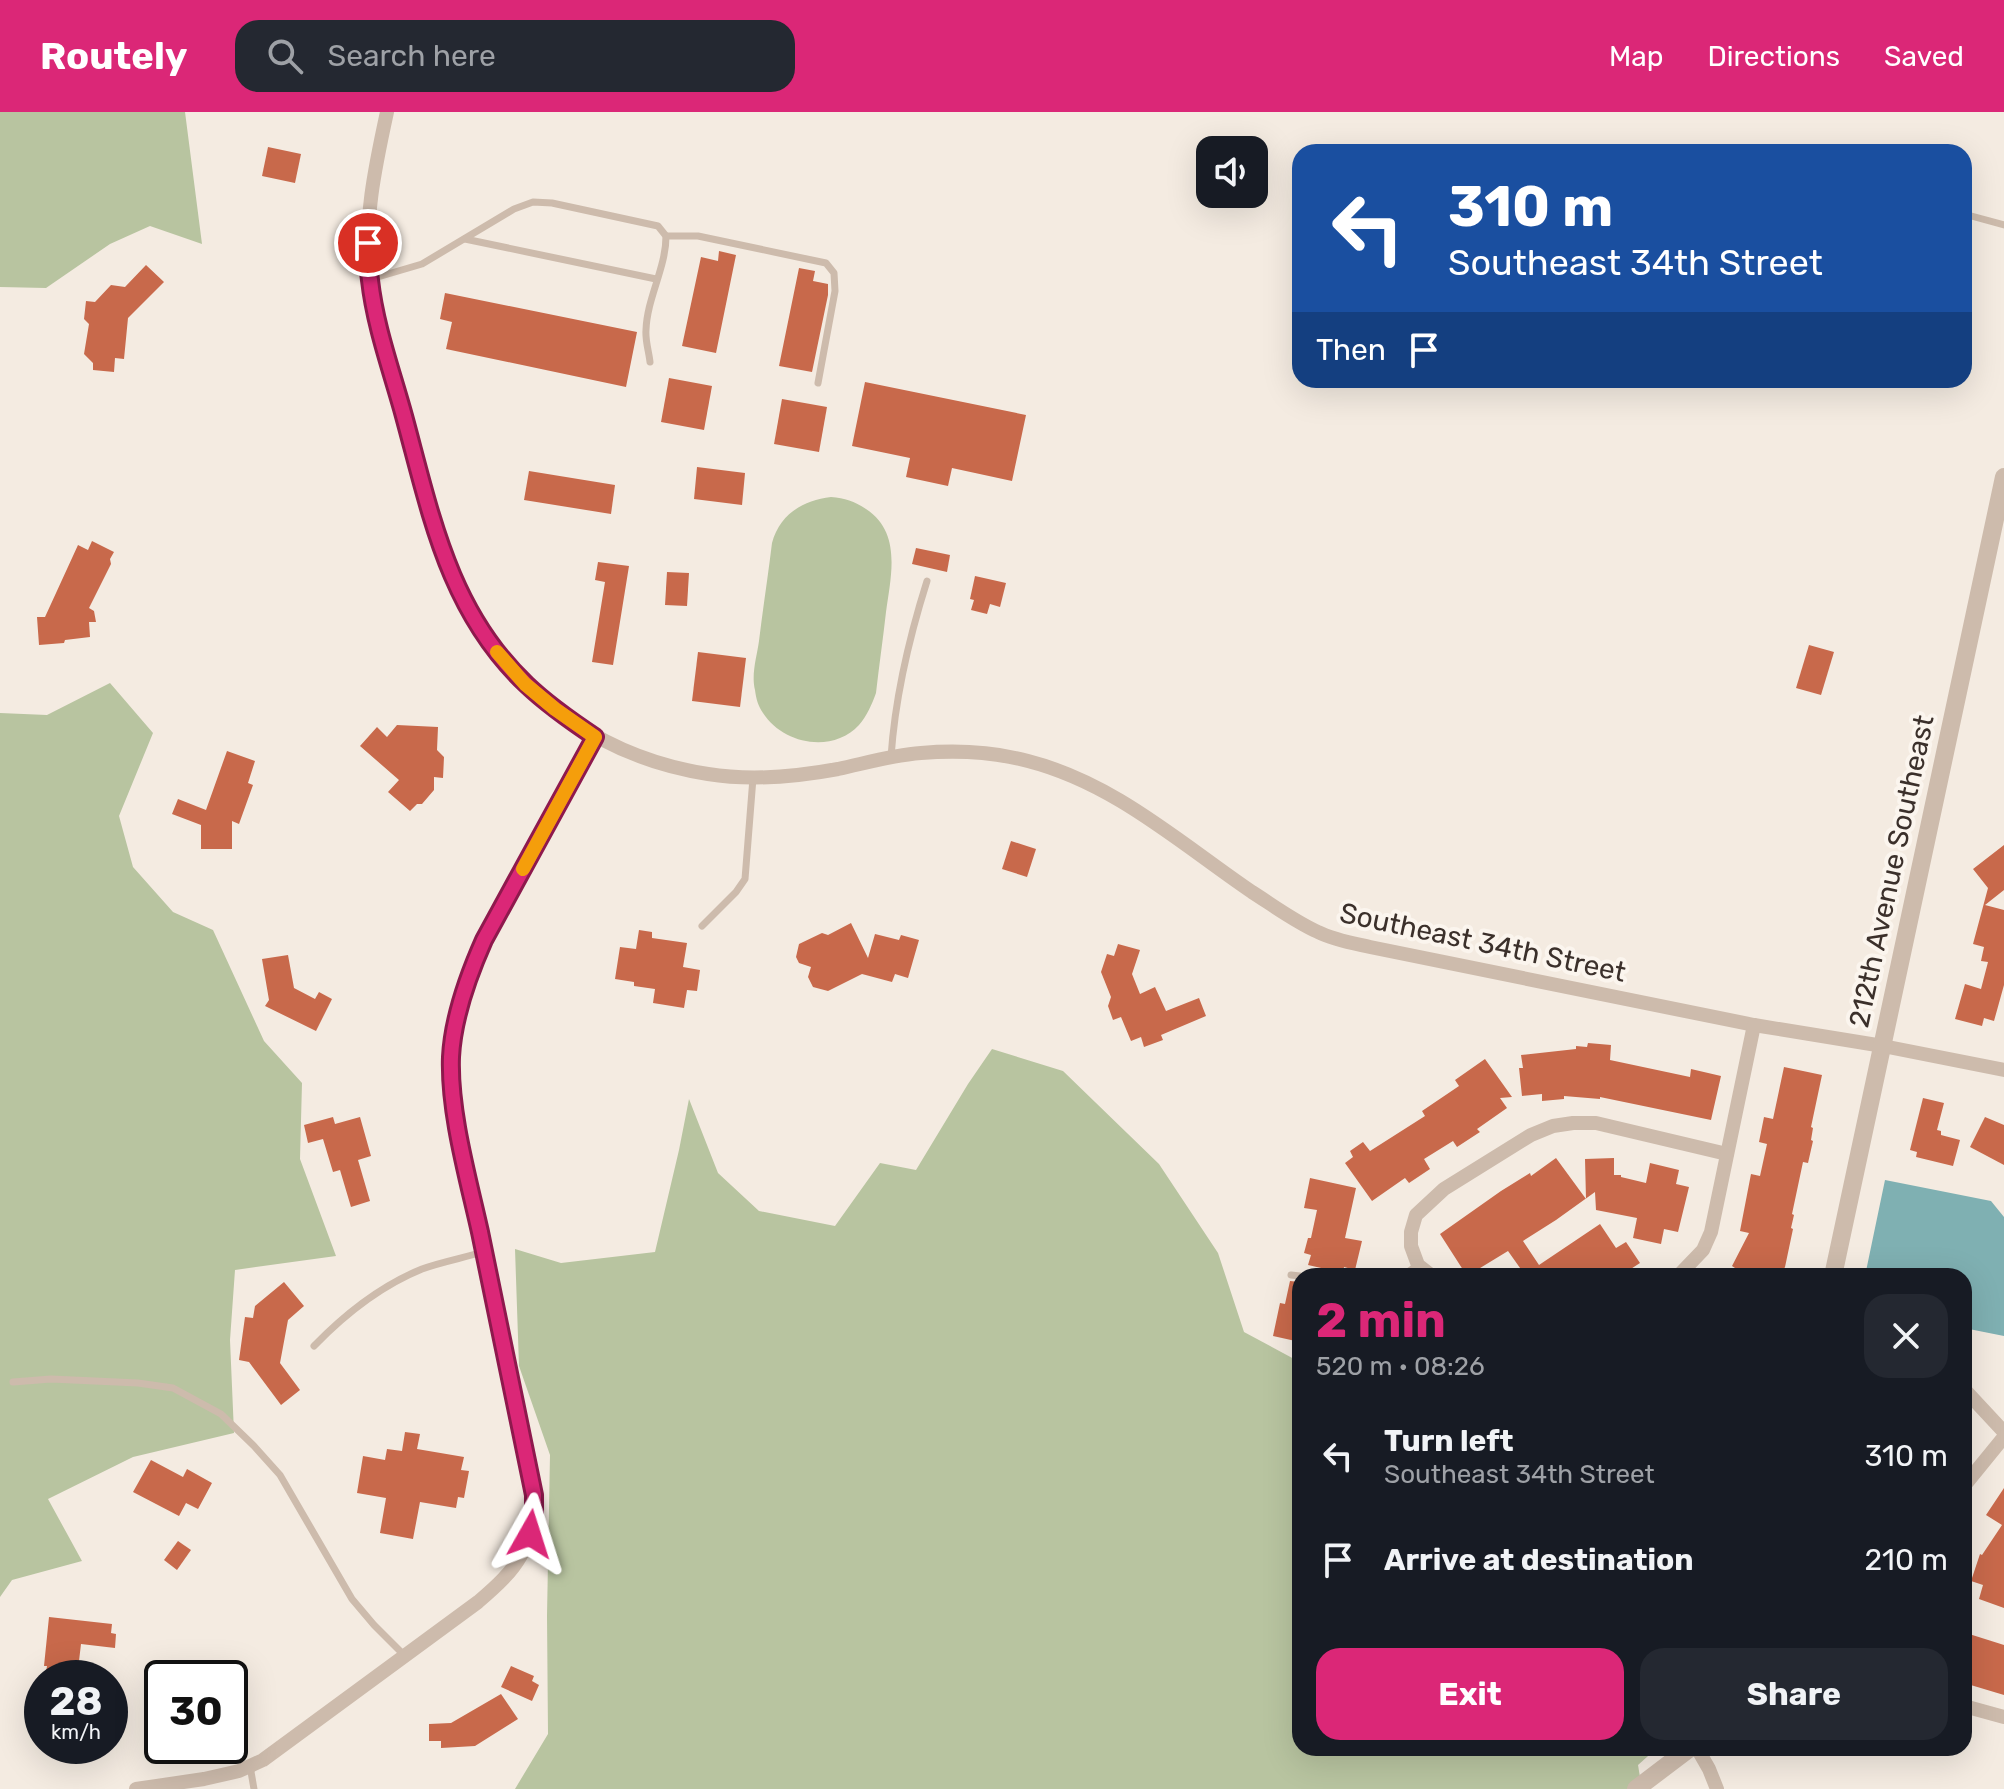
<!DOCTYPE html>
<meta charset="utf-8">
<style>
body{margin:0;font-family:Rubik,sans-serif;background:#242831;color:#f1f3f6;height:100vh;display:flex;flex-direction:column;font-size:30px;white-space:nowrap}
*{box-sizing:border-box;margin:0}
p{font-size:26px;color:#9ea1a6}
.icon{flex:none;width:44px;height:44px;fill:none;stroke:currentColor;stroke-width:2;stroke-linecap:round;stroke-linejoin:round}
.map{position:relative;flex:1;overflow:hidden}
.drawer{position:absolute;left:1292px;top:1156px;width:680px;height:488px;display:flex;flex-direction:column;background:#171b24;border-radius:24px;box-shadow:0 8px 32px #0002}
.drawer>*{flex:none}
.guide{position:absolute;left:1292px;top:32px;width:680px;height:244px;border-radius:24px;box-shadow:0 8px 32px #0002;background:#1a4fa0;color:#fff;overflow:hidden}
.buttons{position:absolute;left:1196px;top:24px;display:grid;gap:16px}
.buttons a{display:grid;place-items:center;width:72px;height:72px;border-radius:16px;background:#171b24;box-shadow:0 8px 32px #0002;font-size:40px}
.speed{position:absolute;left:24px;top:1548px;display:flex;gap:16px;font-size:40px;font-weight:700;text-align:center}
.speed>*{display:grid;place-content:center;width:104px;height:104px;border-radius:50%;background:#171b24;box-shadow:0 8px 32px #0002;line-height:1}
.speed small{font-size:20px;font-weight:400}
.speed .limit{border:4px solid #111;border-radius:12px;background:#fff;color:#111}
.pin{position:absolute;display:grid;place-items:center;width:68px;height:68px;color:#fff;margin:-34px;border:4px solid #fff;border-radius:50%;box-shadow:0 2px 8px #0007}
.me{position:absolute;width:88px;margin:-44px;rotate:6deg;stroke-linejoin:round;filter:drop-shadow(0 0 6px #0008)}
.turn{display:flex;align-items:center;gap:28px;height:168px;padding:0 24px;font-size:36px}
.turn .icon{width:104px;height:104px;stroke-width:2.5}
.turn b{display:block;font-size:56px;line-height:68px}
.then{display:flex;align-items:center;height:76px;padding:0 24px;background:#0003;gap:16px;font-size:30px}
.round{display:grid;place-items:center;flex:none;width:84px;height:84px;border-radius:24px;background:#242831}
.overview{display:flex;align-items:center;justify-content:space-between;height:136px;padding:0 24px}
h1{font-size:48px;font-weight:700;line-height:60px;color:#db2777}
.action{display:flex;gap:16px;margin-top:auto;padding:16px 24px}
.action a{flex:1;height:92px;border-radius:24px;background:#db2777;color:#fff;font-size:32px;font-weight:700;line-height:92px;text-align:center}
.action a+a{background:#242831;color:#f1f3f6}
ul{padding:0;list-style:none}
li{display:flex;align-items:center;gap:24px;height:104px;padding:0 24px}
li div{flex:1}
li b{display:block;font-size:30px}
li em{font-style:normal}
header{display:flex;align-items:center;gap:48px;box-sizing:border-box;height:112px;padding:0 40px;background:#db2777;color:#fff}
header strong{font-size:38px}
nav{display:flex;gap:44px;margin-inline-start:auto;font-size:28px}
.search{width:560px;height:72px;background:#242831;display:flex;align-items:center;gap:20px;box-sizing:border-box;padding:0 28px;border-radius:24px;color:#9ea1a6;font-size:30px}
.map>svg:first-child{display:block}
</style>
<header>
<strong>Routely</strong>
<div class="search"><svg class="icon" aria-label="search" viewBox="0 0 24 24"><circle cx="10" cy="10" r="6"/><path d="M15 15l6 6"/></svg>Search here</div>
<nav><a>Map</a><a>Directions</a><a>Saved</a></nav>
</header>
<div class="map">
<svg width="2004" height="1677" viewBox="0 0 2004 1677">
<rect width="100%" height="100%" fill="#f4ebe1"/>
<g fill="#b8c4a0">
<polygon points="0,0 185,0 202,132 150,114 110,132 46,176 0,175"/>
<path d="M831,385C845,386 854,389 866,397C902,421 891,463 886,500C883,527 879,554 876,581C872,592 867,604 859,613C832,642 783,632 763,601C758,594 756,586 755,578C751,562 757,544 759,529C763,496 768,464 772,431C780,402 802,389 831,385Z"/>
<polygon points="110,571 153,621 119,704 133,755 173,800 213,818 264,929 302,971 300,1047 336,1144 235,1158 230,1228 234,1321 133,1345 48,1387 82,1449 12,1468 0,1485 0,601 47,603"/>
<polygon points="992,937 1063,959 1159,1052 1218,1141 1244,1220 1296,1248 1300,1248 1300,1636 1657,1636 1638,1653 1642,1677 515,1677 548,1622 547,1504 550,1343 519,1254 515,1137 561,1151 655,1140 679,1038 689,987 718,1061 759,1099 835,1114 880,1051 916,1058 968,972"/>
</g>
<polygon fill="#7fb0b2" points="1885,1068 1991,1089 2004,1105 2004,1224 1964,1216 1964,1164 1865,1164"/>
<g fill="#c8694b">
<polygon points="268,35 301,42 295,71 262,64"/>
<polygon points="719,139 736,143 716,241 682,234 701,145 718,149"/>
<polygon points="146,153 164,170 128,206 124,247 115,246 114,260 93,258 93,251 84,242 89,212 84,207 86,189 95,190 111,173 125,175"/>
<polygon points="799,156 815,159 813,169 828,172 828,183 812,260 779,254"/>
<polygon points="445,181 637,220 626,275 446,237 452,210 440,207"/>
<polygon points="669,266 712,274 704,318 661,310"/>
<polygon points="865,270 1026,303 1012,369 952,356 948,374 906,365 910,346 852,334"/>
<polygon points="782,287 827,295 819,340 774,332"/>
<polygon points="697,355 745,361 742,393 694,387"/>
<polygon points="529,359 615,373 611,402 524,388"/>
<polygon points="92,429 114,440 110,447 111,452 89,496 94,499 96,510 89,510 90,525 65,528 64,531 39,533 37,505 45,505 78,433 88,438"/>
<polygon points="916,436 950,443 947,460 912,452"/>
<polygon points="598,450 629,454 613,553 592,550 605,470 595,468"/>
<polygon points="667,460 689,461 687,494 665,493"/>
<polygon points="975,464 1006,471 1000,495 990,492 987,502 971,498 974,488 970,487"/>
<polygon points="1809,533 1834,540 1821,583 1796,576"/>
<polygon points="698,540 746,546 740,595 692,589"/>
<polygon points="397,613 438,615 437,638 444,645 443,666 434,665 434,678 422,692 417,692 410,699 388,680 399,668 360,634 377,615 387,625"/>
<polygon points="227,639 255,649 248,671 253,673 239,712 232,709 232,737 201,737 201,713 172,702 178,687 206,698"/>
<polygon points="1011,729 1036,737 1027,765 1002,757"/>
<polygon points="2004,733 2004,778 1985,793 2004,798 2004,873 1994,909 1984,906 1982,914 1955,907 1965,872 1981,877 1988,850 1981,849 1984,835 1973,832 1988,776 1973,757"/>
<polygon points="851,811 868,846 875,822 899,828 901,823 919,828 908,866 895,862 892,870 862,862 828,879 813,875 808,865 811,855 799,851 796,845 799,832 822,821 828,823"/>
<polygon points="639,818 652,820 652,826 687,831 683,855 700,858 697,879 687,878 684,896 653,891 655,877 634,874 634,870 615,867 620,835 636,837"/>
<polygon points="1118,832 1140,838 1132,862 1140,882 1155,875 1166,899 1199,886 1206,904 1161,923 1163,928 1144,935 1141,925 1131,929 1121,905 1113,908 1108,894 1111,885 1101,860 1107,842 1114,844"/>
<polygon points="288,843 294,876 315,887 319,880 332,887 316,919 265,894 269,888 262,847"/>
<polygon points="1588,931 1611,933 1610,948 1690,965 1691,957 1721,964 1711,1008 1600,985 1600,987 1564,984 1564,987 1542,989 1542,982 1522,984 1519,956 1523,956 1521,943 1576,937 1576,934 1587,935"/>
<polygon points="1485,947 1512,985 1500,986 1507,996 1477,1017 1480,1020 1457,1035 1453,1029 1424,1047 1430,1057 1409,1071 1405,1066 1372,1089 1345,1051 1353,1045 1350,1039 1363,1030 1370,1039 1425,1004 1422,999 1459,974 1455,968"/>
<polygon points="1784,955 1822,963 1811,1015 1813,1016 1811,1028 1813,1029 1808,1051 1803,1050 1792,1102 1794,1103 1791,1116 1793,1117 1785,1155 1780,1164 1734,1164 1738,1158 1732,1154 1749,1121 1740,1119 1751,1062 1760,1064 1767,1032 1759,1030 1764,1005 1773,1007"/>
<polygon points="1923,986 1944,991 1937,1018 1941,1019 1941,1023 1960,1028 1953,1054 1916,1045 1917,1040 1910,1038"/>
<polygon points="333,1005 335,1012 360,1005 371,1044 358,1048 370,1089 351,1095 340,1058 333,1060 323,1027 308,1031 304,1013"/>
<polygon points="1985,1005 2004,1013 2004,1053 1970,1035"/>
<polygon points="1556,1046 1586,1087 1585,1047 1614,1046 1614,1063 1621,1063 1621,1065 1646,1071 1650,1051 1679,1058 1676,1072 1689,1075 1678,1120 1664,1117 1661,1132 1633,1126 1637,1106 1596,1098 1595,1080 1556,1108 1523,1129 1539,1153 1600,1112 1616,1136 1626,1130 1640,1151 1620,1164 1602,1164 1598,1157 1587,1164 1523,1164 1525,1163 1508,1139 1467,1164 1440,1122 1501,1079 1530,1061 1531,1064"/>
<polygon points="1310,1066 1356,1076 1345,1126 1362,1129 1355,1158 1344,1155 1343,1161 1308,1153 1311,1143 1304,1141 1308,1126 1311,1126 1317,1098 1304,1096"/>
<polygon points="1290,1169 1300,1170 1300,1230 1273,1224 1280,1191 1285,1192"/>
<polygon points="284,1170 304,1194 288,1208 280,1251 300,1278 281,1293 249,1250 239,1248 245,1205 253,1206 255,1194"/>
<polygon points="405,1320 420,1322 417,1337 464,1345 461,1358 469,1359 464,1386 458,1385 456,1396 420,1390 413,1427 380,1421 386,1386 357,1381 363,1344 385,1348 387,1337 402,1339"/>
<polygon points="151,1348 183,1365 187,1357 212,1371 198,1397 186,1391 179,1404 133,1380"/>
<polygon points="2004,1376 2004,1496 1979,1487 1983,1473 1971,1469 1980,1442 1982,1443 2002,1413 1986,1403"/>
<polygon points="178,1429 191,1438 177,1458 164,1448"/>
<polygon points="49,1505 112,1512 111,1521 116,1522 115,1536 81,1532 77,1566 45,1566 47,1554 44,1554"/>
<polygon points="1966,1521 2004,1533 2004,1583 1964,1571 1964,1530"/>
<polygon points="511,1554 534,1564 532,1569 539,1573 532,1589 501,1575"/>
<polygon points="501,1582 518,1607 475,1634 441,1636 441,1629 429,1629 429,1612 451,1611"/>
</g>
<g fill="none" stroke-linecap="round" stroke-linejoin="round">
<g stroke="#cdbbac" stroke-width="7">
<polyline points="1964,102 2004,113"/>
<polyline points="666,124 698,124 826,151 834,161 835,179 818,271"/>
<polyline points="465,127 656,167"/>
<path d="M371,167L422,152L514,97L533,90L552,91L658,114L666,124C666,156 647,186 646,218C645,228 649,240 650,250"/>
<path d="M891,645C895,586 909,526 927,469"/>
<polyline points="702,814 736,780 745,767 753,666"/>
<polyline points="1291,1163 1300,1164"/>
<polyline points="1402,1164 1418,1153"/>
<path d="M314,1234C345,1202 380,1174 422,1157C441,1150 463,1146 483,1140"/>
<polyline points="13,1270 51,1267 138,1271 173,1276 221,1302 254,1334 280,1363 352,1487 374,1513 405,1544"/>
<polyline points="250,1654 254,1677"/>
</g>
<g stroke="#cdbbac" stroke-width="14">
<path d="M387,0C375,55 363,111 370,168C376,221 397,279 412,332C425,380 435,433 458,478C509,578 597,645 708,662C751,669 795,665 838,657C866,651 893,643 921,641C956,638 994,640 1028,649C1114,671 1180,731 1252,780C1274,794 1294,809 1318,820C1334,828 1352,831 1370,835L1754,913L1883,934L2004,958"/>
<polyline points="1432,1164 1418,1153 1411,1134 1411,1120 1416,1103 1444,1077 1531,1023 1553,1014 1573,1011 1596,1011 1727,1042"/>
<polyline points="1678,1164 1703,1138 1711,1120 1754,913"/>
<polyline points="1964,1277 2004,1320"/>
<polyline points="1964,1374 2004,1325"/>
<polyline points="1964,1594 2004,1605"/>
<polyline points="1697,1636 1709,1657 1717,1677"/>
<path d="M136,1677L204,1667L239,1659L263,1648L478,1490C518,1456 533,1437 534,1383C517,1297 499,1212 481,1126C469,1070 449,1001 451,945C453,905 468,864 484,828L595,625"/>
</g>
<g stroke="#cdbbac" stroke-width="18">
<polyline points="1833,1164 2004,365"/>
<polyline points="1636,1677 1690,1636"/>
</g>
</g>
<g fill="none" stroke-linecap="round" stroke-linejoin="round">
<g stroke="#8e194d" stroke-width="20">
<path id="route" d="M368,131C369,144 368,156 370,168C375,214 392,260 404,304C431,403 449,500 527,573C548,593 571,609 595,625L484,828C468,864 453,905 451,945C449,1000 468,1066 480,1120C498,1208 516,1296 534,1383V1405L530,1422"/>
</g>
<use href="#route" stroke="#db2777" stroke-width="14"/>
<polyline stroke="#f59e0b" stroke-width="14" points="497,540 525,572 555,597 595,625 523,757"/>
</g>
<g text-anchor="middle" stroke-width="8" stroke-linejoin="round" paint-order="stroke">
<g font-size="28" fill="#3b302b" stroke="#fbf5ee">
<text transform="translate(1891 759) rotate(-78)" y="10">212th Avenue Southeast</text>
<text transform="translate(1483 830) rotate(12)" y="10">Southeast 34th Street</text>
</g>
</g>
</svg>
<div class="buttons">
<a><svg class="icon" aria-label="sound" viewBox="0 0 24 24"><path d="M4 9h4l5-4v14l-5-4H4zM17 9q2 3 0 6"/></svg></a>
</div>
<div class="speed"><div>28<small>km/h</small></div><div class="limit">30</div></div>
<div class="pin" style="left:368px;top:131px;background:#d93025"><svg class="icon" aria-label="arrive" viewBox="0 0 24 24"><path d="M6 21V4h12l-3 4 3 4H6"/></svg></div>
<svg class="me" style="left:530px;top:1422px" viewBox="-20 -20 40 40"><path d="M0-17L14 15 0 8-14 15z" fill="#db2777" stroke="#fff" stroke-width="4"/></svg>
<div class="guide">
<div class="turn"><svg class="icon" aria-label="left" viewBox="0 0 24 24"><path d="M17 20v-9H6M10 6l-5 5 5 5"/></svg><div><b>310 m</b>Southeast 34th Street</div></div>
<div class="then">Then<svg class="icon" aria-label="arrive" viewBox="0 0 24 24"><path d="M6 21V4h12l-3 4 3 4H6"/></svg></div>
</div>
<section class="drawer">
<div class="overview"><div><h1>2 min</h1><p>520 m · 08:26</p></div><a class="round"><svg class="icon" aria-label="close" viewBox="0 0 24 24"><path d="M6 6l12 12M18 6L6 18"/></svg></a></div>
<ul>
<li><svg class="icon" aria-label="left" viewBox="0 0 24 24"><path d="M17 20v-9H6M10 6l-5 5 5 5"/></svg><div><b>Turn left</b><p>Southeast 34th Street</p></div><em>310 m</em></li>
<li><svg class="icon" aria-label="arrive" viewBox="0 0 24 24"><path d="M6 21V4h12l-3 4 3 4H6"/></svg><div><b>Arrive at destination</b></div><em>210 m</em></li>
</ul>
<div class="action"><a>Exit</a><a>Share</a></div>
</section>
</div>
